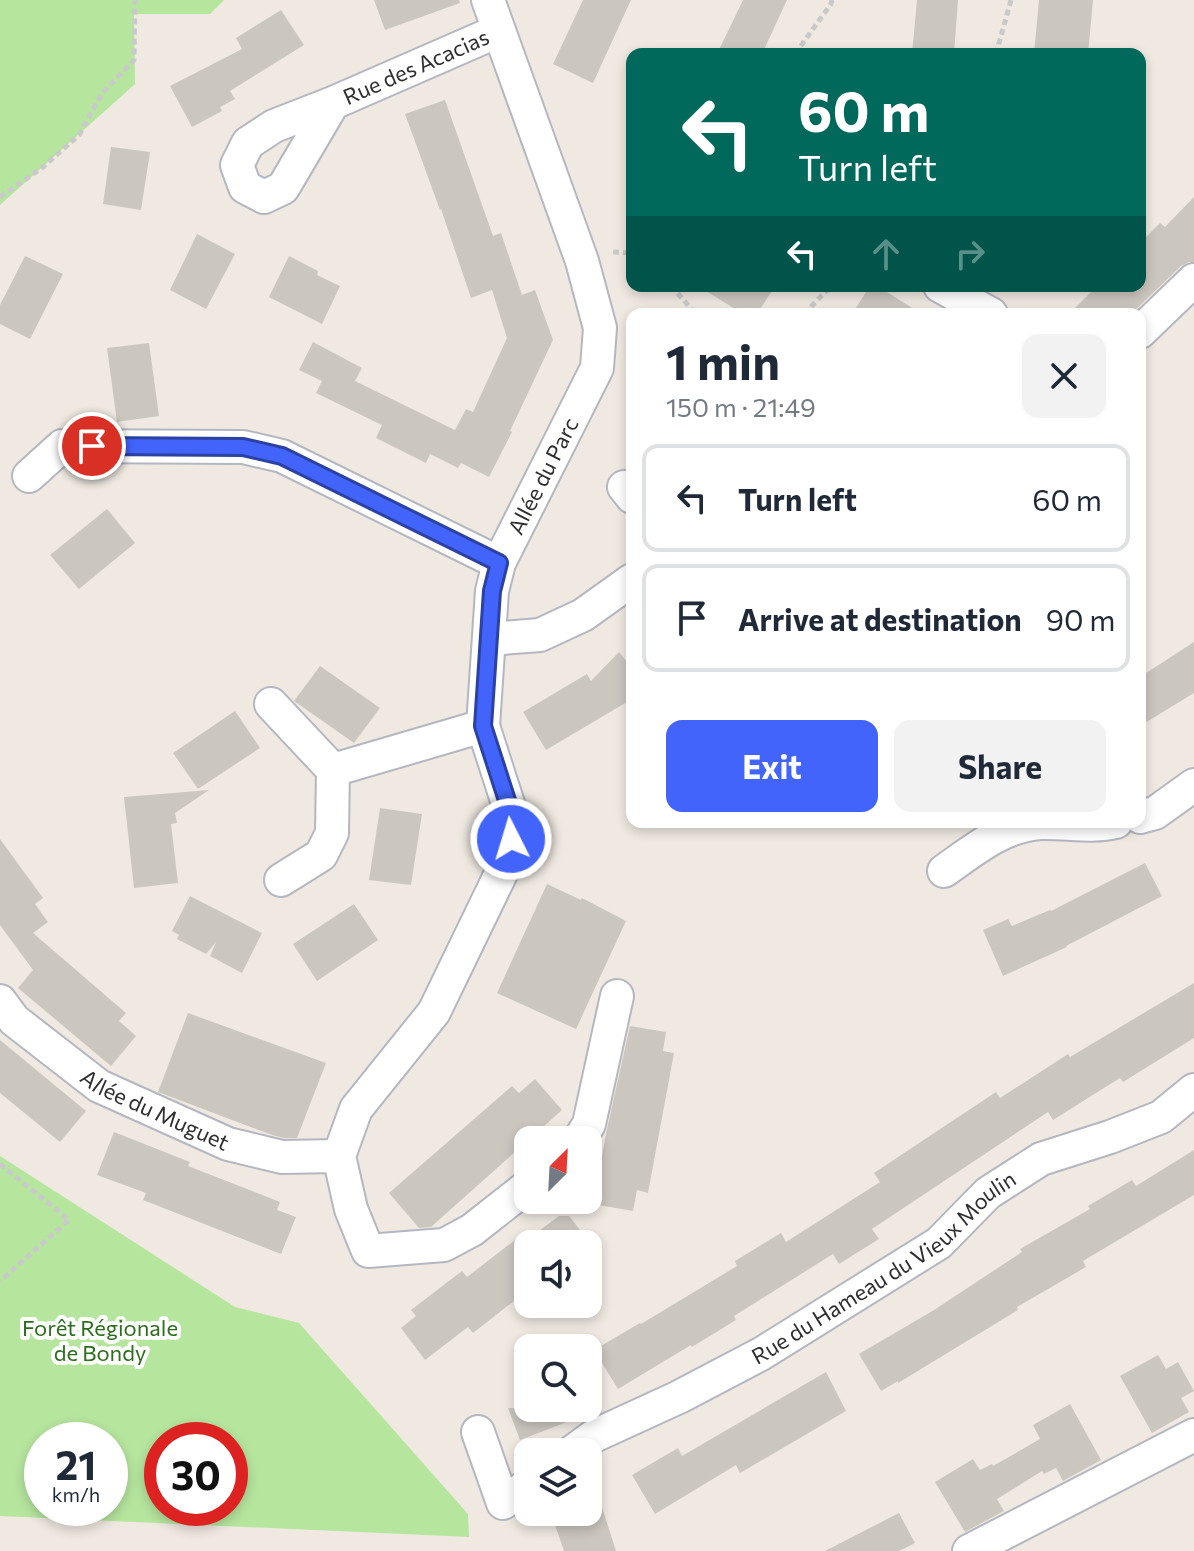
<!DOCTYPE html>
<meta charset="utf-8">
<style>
body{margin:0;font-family:Commissioner,sans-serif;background:#f2f2f3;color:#1f2937;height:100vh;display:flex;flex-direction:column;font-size:30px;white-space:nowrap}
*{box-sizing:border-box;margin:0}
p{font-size:26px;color:#747a83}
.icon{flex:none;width:44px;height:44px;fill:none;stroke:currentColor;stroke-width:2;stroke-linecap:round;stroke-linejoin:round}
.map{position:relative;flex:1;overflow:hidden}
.side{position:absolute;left:626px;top:308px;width:520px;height:520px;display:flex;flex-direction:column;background:#fff;border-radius:16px;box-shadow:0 4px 12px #0003}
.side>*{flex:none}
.top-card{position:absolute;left:626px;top:48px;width:520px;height:244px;border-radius:16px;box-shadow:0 4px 12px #0003;background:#00695c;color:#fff;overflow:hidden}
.needle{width:52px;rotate:24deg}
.tools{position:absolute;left:514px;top:1126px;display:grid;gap:16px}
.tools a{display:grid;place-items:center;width:88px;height:88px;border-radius:16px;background:#fff;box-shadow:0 4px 12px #0003;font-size:40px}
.speed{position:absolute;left:24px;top:1422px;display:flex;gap:16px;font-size:40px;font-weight:700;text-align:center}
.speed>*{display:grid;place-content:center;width:104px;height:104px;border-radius:50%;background:#fff;box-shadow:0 4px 12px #0003;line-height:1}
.speed small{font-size:20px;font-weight:400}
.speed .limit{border:12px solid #d22;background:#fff;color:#111}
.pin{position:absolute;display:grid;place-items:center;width:68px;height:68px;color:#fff;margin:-34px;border:4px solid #fff;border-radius:50%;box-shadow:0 2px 8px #0007}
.me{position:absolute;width:88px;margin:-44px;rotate:355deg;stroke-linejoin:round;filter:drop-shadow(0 0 6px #0008)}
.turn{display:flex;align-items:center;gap:28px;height:168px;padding:0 40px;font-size:36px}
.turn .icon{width:104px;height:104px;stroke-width:2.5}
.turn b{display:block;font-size:56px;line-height:68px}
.lanes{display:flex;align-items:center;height:76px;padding:0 40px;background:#0003;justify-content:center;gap:40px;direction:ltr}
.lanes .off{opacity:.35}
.round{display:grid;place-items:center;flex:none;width:84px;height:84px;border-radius:16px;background:#f2f2f3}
.headline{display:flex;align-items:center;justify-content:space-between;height:136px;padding:0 40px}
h1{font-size:48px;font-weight:700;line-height:60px}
.action{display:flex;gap:16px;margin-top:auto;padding:16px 40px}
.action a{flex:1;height:92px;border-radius:16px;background:#4264fb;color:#fff;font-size:32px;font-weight:700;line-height:92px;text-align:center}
.action a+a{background:#f2f2f3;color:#1f2937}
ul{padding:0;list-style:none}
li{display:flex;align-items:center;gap:24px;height:108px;margin:0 16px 12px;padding:0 24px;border:4px solid #e0e1e3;border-radius:16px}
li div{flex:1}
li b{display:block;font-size:30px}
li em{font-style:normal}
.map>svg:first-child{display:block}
</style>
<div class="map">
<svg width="1194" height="1551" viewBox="0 0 1194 1551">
<rect width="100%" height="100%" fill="#efe9e1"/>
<g fill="#b6e59e" fill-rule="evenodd">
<polygon points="0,0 224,0 210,14 134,14 135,84 0,205"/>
<path d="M0,1156L235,1307L299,1323L468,1514L469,1537L0,1516ZM42,1440H110V1508H42ZM162,1440H230V1508H162Z"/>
</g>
<g fill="#cbc7bf">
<polygon points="374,0 459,0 460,3 385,30"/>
<polygon points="583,0 631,0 593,83 553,64"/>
<polygon points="743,0 787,0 762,54 717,54"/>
<polygon points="917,0 958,0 954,54 912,54"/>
<polygon points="1039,0 1093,0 1088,54 1034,54"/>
<polygon points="281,10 304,45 230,91 235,99 220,107 222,111 192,127 170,86 242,49 236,38"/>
<polygon points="445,100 493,236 501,233 522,295 535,290 553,340 510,431 512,432 489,477 461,463 458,468 430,454 426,463 376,438 382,425 316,393 322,381 299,370 313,342 362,368 355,381 455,430 466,409 473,412 507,338 492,290 471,298 441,209 440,210 405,114"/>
<polygon points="111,147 150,152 141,210 103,204"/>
<polygon points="1194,197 1194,262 1189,262 1181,266 1131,314 1069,314 1097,286 1140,286 1140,243 1160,223 1165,227"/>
<polygon points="197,234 235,254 206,309 170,290"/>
<polygon points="25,256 63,274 30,339 0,324 0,305"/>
<polygon points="289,256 318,271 317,275 340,286 322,324 269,297"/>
<polygon points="698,286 775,286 757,314 743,314"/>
<polygon points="870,286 877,286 922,314 852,314"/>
<polygon points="149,343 159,416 117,422 107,348"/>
<polygon points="107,509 135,543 79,589 50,555"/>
<polygon points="1194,642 1194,693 1140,726 1140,677"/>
<polygon points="619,652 632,668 632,699 546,750 523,712 587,674 591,681"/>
<polygon points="320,666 380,708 354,743 294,701"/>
<polygon points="235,711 260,748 198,789 173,753"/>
<polygon points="209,790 175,813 177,823 171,824 178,883 134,888 124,797"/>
<polygon points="380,808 422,814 411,885 369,880"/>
<polygon points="0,839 43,898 35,904 48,922 33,933 126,1013 119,1021 136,1036 111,1066 18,988 33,970 0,925"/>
<polygon points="1145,863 1162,896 1066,946 1067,947 1003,976 983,930 1008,919 1012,926 1050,910 1051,911"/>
<polygon points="547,884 581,900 582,898 626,921 576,1029 497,993"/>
<polygon points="190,896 262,933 242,973 210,956 216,942 206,954 177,939 179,935 172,931"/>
<polygon points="354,904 378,940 317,981 293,944"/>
<polygon points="1194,983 1194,1038 1123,1082 1120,1078 1053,1120 1048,1112 872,1229 879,1239 839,1264 833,1254 734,1316 736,1320 692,1347 691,1345 618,1389 594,1350 640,1323 641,1324 737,1266 735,1261 781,1233 786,1242 880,1182 874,1173 996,1092 1000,1098 1068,1054 1070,1057"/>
<polygon points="188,1013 326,1063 297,1138 284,1138 272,1135 158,1092"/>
<polygon points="630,1026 666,1032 663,1051 674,1053 648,1193 637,1190 633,1211 593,1204 607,1129"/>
<polygon points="0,1040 86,1111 60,1142 0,1093"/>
<polygon points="535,1079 562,1110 431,1227 419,1228 389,1193 512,1086 519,1093"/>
<polygon points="114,1132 190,1162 188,1166 280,1202 277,1210 296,1217 281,1254 143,1200 146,1193 97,1175"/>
<polygon points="1194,1150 1194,1195 1083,1261 1086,1267 1017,1307 1018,1310 898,1383 898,1381 881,1391 859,1354 934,1310 1022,1252 1020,1249 1090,1209 1088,1206 1132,1180 1136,1186"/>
<polygon points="559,1216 569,1216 591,1244 528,1244 528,1290 473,1333 468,1327 425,1360 401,1328 416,1316 411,1310 462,1271 467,1277 528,1230 528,1239"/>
<polygon points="1158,1355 1166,1369 1178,1362 1194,1391 1181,1398 1189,1412 1152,1433 1120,1376"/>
<polygon points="826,1372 846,1411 740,1473 736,1465 655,1514 632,1475 678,1448 682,1456"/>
<polygon points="1070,1404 1101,1460 1063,1481 1056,1468 1044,1474 1042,1471 997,1499 1004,1511 965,1532 935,1482 973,1459 980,1470 992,1464 993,1466 1040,1439 1033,1425"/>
<polygon points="508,1408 598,1408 598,1410 520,1440"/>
<polygon points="601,1504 616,1551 564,1551 553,1519 576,1512 588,1512 588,1508"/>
<polygon points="899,1513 915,1543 899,1551 825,1551"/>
</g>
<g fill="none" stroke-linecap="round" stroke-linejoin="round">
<g stroke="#b4b7c1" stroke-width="36">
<g id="minor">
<polyline points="488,0 582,261 600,328 597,368 499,563 492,591 483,726 513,819 508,859 434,1012 356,1109 339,1156 351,1209 368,1251 444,1245 472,1230 528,1186"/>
<path id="s1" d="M333,103L283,188L264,197L245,187L237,165L248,143L274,126L333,103L498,31"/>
<polyline points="940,286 991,314"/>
<polyline points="1140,332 1194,280"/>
<polyline points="29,476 62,446 243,447 282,456 499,563"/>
<polyline points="624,487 632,497"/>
<polyline points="489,639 540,635 583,615 632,580"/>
<polyline points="271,704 333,770 332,833 321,855 281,880"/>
<polyline points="333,770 483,726"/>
<polyline points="1140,817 1155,813 1194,785"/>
<path d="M944,871C974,850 1002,826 1040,823C1066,822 1091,828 1116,822"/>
<path id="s2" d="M0,1001L14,1020L99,1086L228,1144L282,1157L339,1156"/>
<polyline points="579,1140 589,1124 617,996"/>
<polyline points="478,1432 503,1503 528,1485"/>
<path id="s3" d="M572,1452L594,1436L679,1397L761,1354L939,1243L988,1193L1041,1159L1110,1137L1161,1117L1194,1090"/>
<polyline points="969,1551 1194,1435"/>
</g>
</g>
<g stroke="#c9c9c9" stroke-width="5" stroke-dasharray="6 4" stroke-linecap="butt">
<polyline points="795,54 831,4 832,0"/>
<polyline points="996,54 1011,0"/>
<polyline points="0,197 43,167 79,135 102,93 134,60 135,0"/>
<polyline points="613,252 632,253"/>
<polyline points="671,286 696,314"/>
<polyline points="804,314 831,286"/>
<polyline points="0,1164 69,1220 0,1281"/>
</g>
<use href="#minor" stroke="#fff" stroke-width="32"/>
</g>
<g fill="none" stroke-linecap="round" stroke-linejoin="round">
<g stroke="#2b41a3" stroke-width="20">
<polyline id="route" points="92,446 243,447 282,456 499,563 492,591 483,726 513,819 511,839"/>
</g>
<use href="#route" stroke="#4264fb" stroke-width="14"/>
</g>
<g text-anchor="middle" stroke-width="8" stroke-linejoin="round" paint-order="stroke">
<g font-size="22" fill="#2e2e2e" stroke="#fff">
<text dy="8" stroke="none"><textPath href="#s1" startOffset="374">Rue des Acacias</textPath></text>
<text transform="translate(543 476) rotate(-63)" y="8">Allée du Parc</text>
<text dy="8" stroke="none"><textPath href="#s2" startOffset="192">Allée du Muguet</textPath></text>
<text dy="8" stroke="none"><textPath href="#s3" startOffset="364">Rue du Hameau du Vieux Moulin</textPath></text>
</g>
<g font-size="22" fill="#2c6e1b" stroke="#fff">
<text x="100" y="1336">Forêt Régionale<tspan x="100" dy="25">de Bondy</tspan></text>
</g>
</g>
</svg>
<div class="tools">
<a><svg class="needle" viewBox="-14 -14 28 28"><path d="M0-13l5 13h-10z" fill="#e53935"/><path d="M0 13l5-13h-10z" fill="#747a83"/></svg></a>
<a><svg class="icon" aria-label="sound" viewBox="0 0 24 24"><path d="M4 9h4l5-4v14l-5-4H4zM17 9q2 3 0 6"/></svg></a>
<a><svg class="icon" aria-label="search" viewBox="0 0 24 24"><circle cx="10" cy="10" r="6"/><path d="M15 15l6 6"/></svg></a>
<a><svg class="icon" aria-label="layers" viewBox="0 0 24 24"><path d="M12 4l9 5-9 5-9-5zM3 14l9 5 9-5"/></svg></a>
</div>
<div class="speed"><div>21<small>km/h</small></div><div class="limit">30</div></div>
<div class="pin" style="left:92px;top:446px;background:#d93025"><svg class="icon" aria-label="arrive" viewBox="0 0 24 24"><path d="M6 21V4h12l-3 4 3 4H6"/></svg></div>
<svg class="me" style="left:511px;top:839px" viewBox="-20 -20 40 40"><circle r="17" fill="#4264fb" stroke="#fff" stroke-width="3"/><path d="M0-11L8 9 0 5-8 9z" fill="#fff"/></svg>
<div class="top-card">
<div class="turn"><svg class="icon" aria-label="left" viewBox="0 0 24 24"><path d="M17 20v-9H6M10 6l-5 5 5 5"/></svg><div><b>60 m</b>Turn left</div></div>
<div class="lanes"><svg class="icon" aria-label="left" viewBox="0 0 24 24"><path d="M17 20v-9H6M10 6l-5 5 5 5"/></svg><svg class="icon off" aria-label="ahead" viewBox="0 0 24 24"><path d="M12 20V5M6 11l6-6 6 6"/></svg><svg class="icon off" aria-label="right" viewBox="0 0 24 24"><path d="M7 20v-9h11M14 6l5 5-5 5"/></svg></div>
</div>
<section class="side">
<div class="headline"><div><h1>1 min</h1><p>150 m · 21:49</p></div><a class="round"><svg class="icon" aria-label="close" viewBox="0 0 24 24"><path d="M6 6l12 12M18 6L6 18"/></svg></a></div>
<ul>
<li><svg class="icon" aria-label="left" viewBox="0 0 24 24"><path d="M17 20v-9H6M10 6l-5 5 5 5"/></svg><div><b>Turn left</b></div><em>60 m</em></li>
<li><svg class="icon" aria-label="arrive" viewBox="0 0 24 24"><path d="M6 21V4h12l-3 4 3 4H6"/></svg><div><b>Arrive at destination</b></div><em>90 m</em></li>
</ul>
<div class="action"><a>Exit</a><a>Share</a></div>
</section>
</div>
